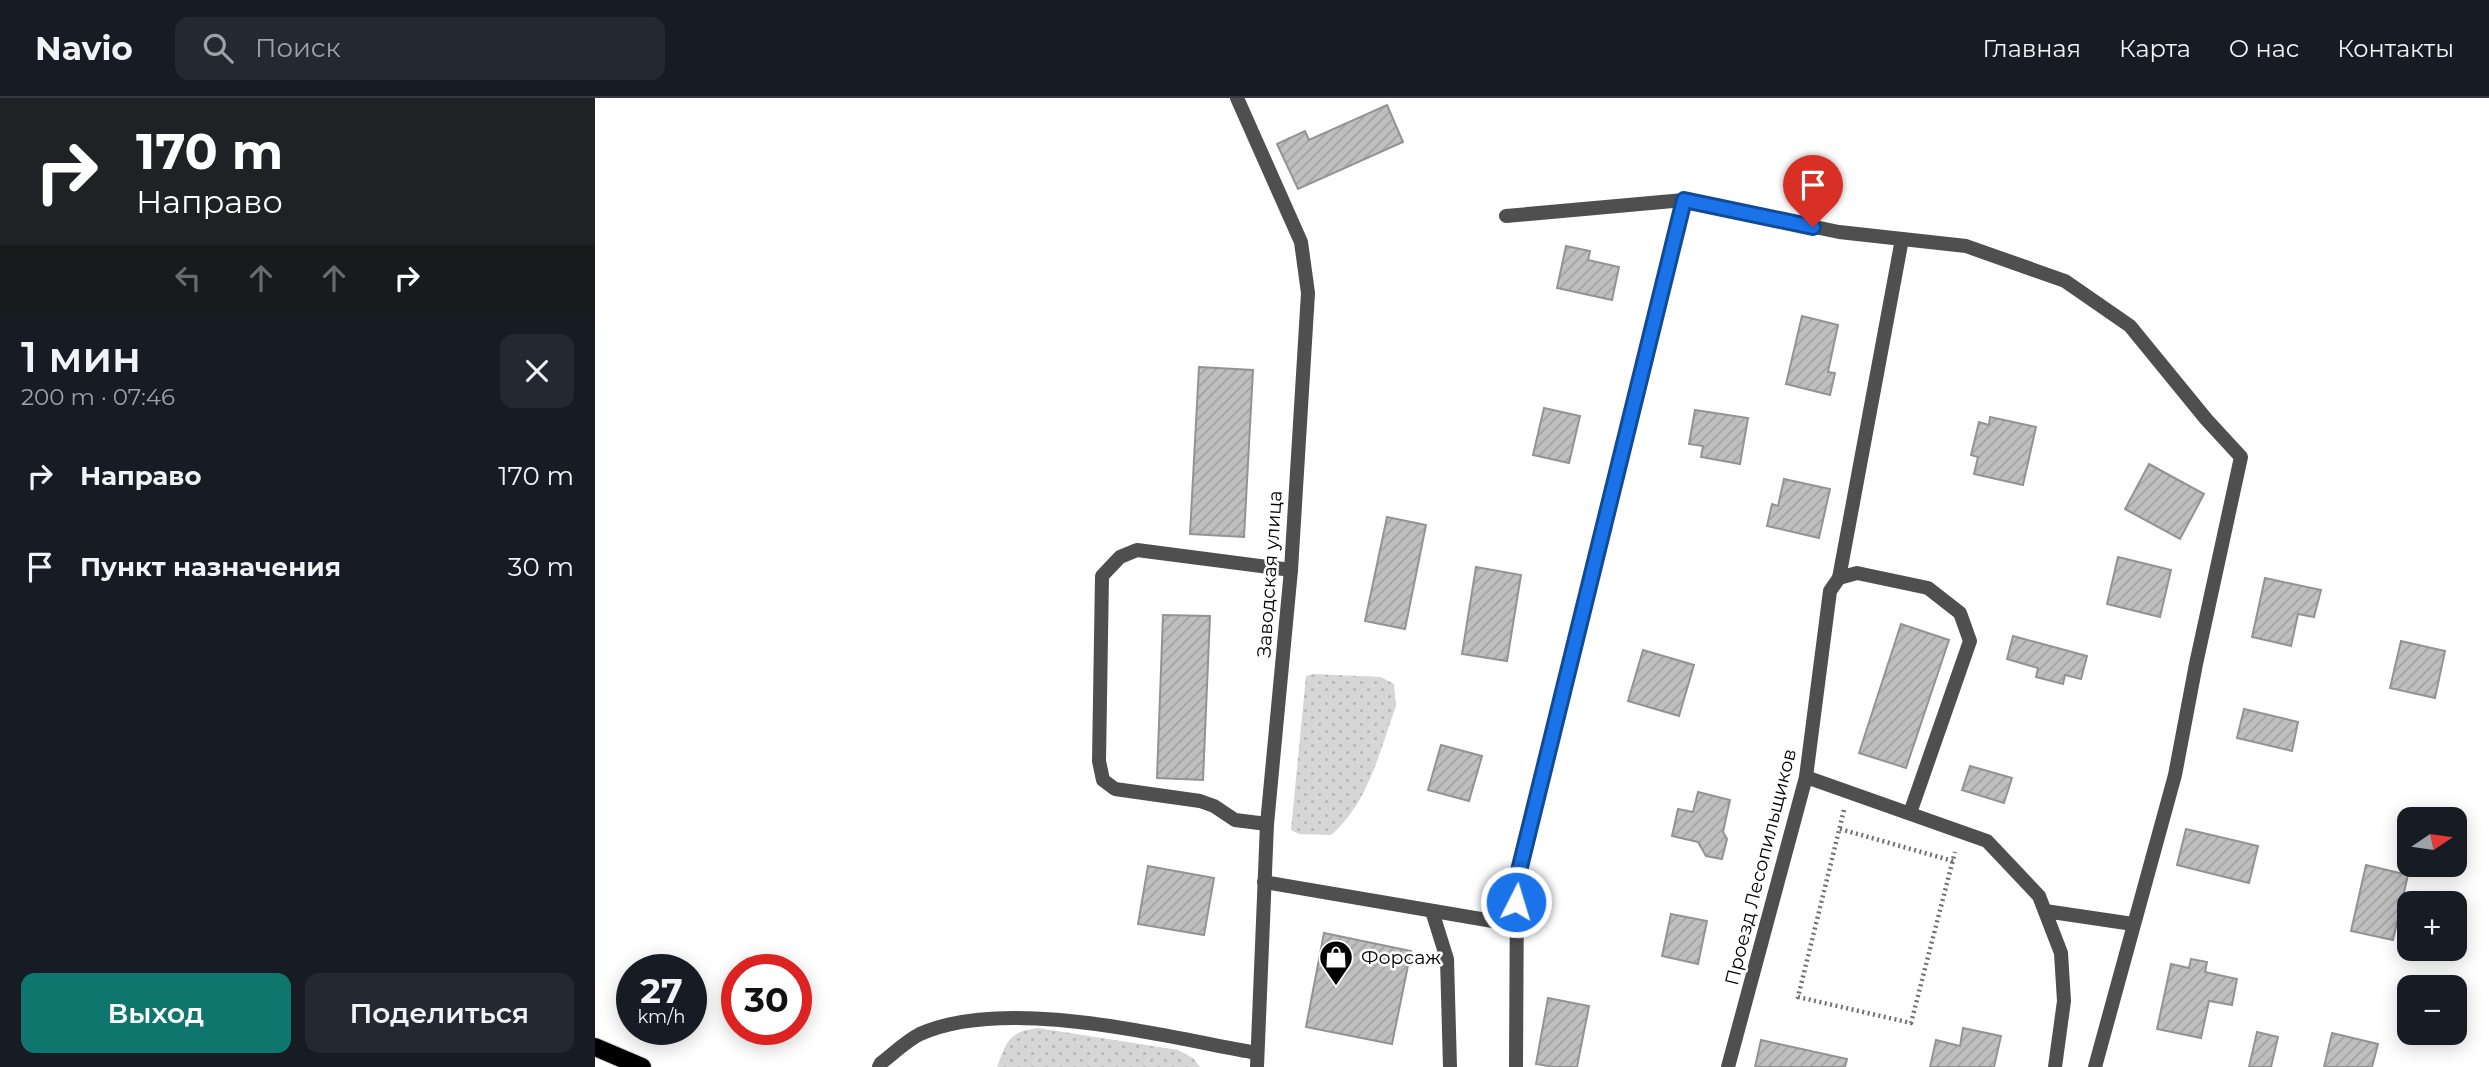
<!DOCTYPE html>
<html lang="ru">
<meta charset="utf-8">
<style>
body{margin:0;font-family:Montserrat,sans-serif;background:#242831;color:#f1f3f6;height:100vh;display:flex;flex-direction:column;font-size:26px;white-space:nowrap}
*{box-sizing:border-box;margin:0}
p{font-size:23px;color:#9ea1a6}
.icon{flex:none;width:38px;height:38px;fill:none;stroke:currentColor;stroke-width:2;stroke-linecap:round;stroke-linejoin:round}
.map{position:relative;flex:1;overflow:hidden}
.details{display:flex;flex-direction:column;background:#171b24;width:595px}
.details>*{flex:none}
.top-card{background:#202124;color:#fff;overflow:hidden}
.needle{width:46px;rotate:77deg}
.buttons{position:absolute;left:1802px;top:709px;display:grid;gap:14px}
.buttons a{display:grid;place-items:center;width:70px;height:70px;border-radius:14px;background:#171b24;box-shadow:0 4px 18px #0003;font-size:35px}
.speed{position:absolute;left:21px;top:856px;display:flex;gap:14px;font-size:35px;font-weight:700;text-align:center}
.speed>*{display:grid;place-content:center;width:91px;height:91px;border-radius:50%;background:#171b24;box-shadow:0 4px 18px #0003;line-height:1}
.speed small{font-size:18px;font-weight:400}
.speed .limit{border:10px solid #d22;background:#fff;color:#111}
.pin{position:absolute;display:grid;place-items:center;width:60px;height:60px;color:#fff;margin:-72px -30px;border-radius:50% 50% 50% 0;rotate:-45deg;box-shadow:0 0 7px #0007}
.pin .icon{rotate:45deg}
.me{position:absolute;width:77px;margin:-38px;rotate:5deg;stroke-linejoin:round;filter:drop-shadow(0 0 5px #0008)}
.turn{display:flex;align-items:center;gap:24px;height:147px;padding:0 21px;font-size:32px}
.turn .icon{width:91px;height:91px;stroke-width:2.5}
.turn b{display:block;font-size:49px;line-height:60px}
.lanes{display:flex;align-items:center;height:66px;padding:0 21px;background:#0003;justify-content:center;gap:35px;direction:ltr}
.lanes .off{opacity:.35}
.round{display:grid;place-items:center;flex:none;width:74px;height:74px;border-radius:14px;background:#242831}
.headline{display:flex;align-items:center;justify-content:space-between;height:119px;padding:0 21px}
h1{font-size:42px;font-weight:600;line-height:52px}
.action{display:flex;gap:14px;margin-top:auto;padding:14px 21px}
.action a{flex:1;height:80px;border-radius:14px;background:#0f766e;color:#fff;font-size:28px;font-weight:600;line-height:80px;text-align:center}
.action a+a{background:#242831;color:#f1f3f6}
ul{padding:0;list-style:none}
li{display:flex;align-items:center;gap:21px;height:91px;padding:0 21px}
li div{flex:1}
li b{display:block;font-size:26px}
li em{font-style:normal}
header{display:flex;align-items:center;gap:42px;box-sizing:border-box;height:98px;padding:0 35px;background:#171b24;border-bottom:2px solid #363941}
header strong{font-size:33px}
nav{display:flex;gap:38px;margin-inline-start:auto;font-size:24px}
.search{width:490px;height:63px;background:#242831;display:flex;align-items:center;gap:18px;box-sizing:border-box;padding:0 24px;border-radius:14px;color:#9ea1a6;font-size:26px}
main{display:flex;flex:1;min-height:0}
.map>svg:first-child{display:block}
</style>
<header>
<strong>Navio</strong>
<div class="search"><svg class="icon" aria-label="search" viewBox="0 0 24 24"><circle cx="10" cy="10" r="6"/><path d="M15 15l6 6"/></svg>Поиск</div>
<nav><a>Главная</a><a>Карта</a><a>О нас</a><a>Контакты</a></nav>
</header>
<main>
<section class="details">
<div class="top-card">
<div class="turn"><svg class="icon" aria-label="right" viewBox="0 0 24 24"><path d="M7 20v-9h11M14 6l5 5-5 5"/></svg><div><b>170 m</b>Направо</div></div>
<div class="lanes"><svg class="icon off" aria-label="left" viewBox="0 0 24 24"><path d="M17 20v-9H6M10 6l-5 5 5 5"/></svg><svg class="icon off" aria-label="ahead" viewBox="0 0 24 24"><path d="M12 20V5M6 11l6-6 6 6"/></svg><svg class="icon off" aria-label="ahead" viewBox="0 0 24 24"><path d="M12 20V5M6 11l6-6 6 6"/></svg><svg class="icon" aria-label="right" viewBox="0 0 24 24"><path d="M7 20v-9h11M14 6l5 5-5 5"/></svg></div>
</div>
<div class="headline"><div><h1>1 мин</h1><p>200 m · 07:46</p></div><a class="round"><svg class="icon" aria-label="close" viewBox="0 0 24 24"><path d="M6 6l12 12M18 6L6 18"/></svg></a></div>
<ul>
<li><svg class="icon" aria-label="right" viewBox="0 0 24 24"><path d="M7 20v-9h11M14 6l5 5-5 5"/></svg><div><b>Направо</b></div><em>170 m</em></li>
<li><svg class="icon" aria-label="arrive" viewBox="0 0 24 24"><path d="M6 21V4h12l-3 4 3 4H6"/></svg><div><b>Пункт назначения</b></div><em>30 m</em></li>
</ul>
<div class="action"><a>Выход</a><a>Поделиться</a></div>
</section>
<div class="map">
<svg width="1894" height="969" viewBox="0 0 1894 969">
<defs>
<pattern id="grass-dots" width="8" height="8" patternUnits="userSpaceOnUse" patternTransform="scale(1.75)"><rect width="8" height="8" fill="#d6d6d6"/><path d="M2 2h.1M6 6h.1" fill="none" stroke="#b6b6b6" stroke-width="1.8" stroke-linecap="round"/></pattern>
<pattern id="building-hatch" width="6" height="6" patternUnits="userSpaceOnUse" patternTransform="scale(1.75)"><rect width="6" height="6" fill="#bfbfbf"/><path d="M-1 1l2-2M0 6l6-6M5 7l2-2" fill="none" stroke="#a2a2a2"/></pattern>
</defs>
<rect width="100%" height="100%" fill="#fff"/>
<g fill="url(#grass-dots)">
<path d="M719,576L786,579L799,586L801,608C785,652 773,706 736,737L704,736L696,732L711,578Z"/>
<path d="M443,930L583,952L598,960L605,969H402C412,943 413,934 443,930Z"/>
</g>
<g fill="url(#building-hatch)" stroke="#939393" stroke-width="2">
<polygon points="792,7 808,44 703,91 682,46 710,33 714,42"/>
<polygon points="971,148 995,153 993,162 1024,169 1017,202 962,190"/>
<polygon points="1207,218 1243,227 1233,274 1240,275 1235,297 1191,286"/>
<polygon points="604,269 658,272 649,439 595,436"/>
<polygon points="949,310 985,318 974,365 938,357"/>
<polygon points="1100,312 1153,320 1145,366 1106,359 1108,348 1094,346"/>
<polygon points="1395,319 1441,329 1428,387 1379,376 1383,359 1376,357 1384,324 1394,327"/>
<polygon points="1554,366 1609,396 1585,441 1530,411"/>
<polygon points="1189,381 1235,391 1224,440 1172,428 1177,406 1183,408"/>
<polygon points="792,419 831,427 810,531 770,523"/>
<polygon points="1523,459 1576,472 1565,519 1512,506"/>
<polygon points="881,469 926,477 912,563 867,556"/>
<polygon points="1670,480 1726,492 1719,519 1703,516 1696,548 1657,539"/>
<polygon points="568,517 615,518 608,682 562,680"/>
<polygon points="1306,526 1354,542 1311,670 1264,655"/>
<polygon points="1418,538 1492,558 1486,581 1470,577 1468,586 1441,579 1443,570 1412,561"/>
<polygon points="1806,543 1850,553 1840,600 1795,590"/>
<polygon points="1048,552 1099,567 1084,618 1033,603"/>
<polygon points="1649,611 1703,624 1697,653 1642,640"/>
<polygon points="846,647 887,658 874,703 833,692"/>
<polygon points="1375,668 1417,680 1409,705 1367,692"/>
<polygon points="1103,694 1135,702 1128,734 1132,741 1127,761 1111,758 1103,744 1077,738 1083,711 1098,714"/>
<polygon points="1591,731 1663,748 1654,785 1582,767"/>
<polygon points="1771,767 1813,777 1798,842 1756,833"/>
<polygon points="553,768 619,780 609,837 543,826"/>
<polygon points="1076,816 1112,823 1103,866 1067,858"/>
<polygon points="729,835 816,853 797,946 711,929"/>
<polygon points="1596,861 1612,864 1610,874 1642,881 1637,907 1614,903 1606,940 1562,931 1576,866 1594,870"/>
<polygon points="953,900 994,908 982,969 959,969 941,966"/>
<polygon points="1368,930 1406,938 1399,969 1335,969 1341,942 1365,948"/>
<polygon points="1662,934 1683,939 1676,969 1654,969"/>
<polygon points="1737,935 1783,946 1777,969 1729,969"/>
<polygon points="1166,942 1252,961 1250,969 1160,969"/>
</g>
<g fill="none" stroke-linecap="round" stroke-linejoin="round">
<g stroke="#dbdbdb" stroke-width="20">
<polyline id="primary" points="0,949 47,969"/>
</g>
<g stroke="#717171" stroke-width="4.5" stroke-dasharray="2 3.5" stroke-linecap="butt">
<polyline points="1249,712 1203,899 1316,925 1360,754"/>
<polyline points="1245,731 1358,763"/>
</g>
<g stroke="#4f4f4f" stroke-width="14">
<polyline points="1244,480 1307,141"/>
<polyline points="672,726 640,722 619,708 605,703 520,691 508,682 504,663 507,478 525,459 542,452 696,472"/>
<polyline points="669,784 921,827"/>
<polyline points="837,813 852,861 855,969"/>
<polyline points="1450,813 1538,826"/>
<path d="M284,969L286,965C298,956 311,943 325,936C412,897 570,939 662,955"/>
<polyline points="1133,969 1211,679 1235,493 1244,480 1262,475 1333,490 1365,515 1375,543 1315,715"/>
</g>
<g stroke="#4f4f4f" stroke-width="14">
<polyline points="642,0 706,144 713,195 696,472 672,726 662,969"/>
<polyline points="911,118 1089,102 1244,134 1371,148 1470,183 1535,228 1611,321 1646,359 1601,566 1580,677 1500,969"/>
<polyline points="1211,679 1392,743 1444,798 1466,855 1469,903 1460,969"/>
<polyline points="921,969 922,781 1089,102"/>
</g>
<use href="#primary" stroke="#000" stroke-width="18"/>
</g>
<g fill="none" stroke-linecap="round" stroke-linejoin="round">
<g stroke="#114b97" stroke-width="18">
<polyline id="route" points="921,804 922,781 1089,102 1218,129"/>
</g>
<use href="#route" stroke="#1a73e8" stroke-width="12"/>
</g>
<defs>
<g id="shop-pin" transform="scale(1.75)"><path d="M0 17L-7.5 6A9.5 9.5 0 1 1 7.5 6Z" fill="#000" stroke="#fff"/><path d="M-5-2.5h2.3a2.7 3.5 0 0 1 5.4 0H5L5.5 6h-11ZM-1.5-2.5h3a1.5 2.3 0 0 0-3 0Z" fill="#fff"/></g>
</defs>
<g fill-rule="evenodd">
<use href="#shop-pin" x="741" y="859"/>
</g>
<g text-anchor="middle" stroke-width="5" stroke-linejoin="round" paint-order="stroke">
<g font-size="19" fill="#000" stroke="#fff">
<text transform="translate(674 476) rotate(-86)" y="7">Заводская улица</text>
<text transform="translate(1165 769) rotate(-76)" y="7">Проезд Лесопильщиков</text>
</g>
<g font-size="19" fill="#000" stroke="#fff" text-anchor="start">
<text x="766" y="866">Форсаж</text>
</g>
</g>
</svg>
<div class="buttons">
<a><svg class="needle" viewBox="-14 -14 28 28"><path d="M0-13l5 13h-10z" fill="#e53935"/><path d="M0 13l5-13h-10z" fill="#9ea1a6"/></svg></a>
<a>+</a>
<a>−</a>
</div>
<div class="speed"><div>27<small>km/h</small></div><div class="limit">30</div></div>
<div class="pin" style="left:1218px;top:129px;background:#d93025"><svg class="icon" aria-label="arrive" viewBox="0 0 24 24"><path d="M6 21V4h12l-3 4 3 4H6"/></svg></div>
<svg class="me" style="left:921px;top:804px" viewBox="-20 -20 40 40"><circle r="17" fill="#1a73e8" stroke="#fff" stroke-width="3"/><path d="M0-11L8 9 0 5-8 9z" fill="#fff"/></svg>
</div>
</main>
